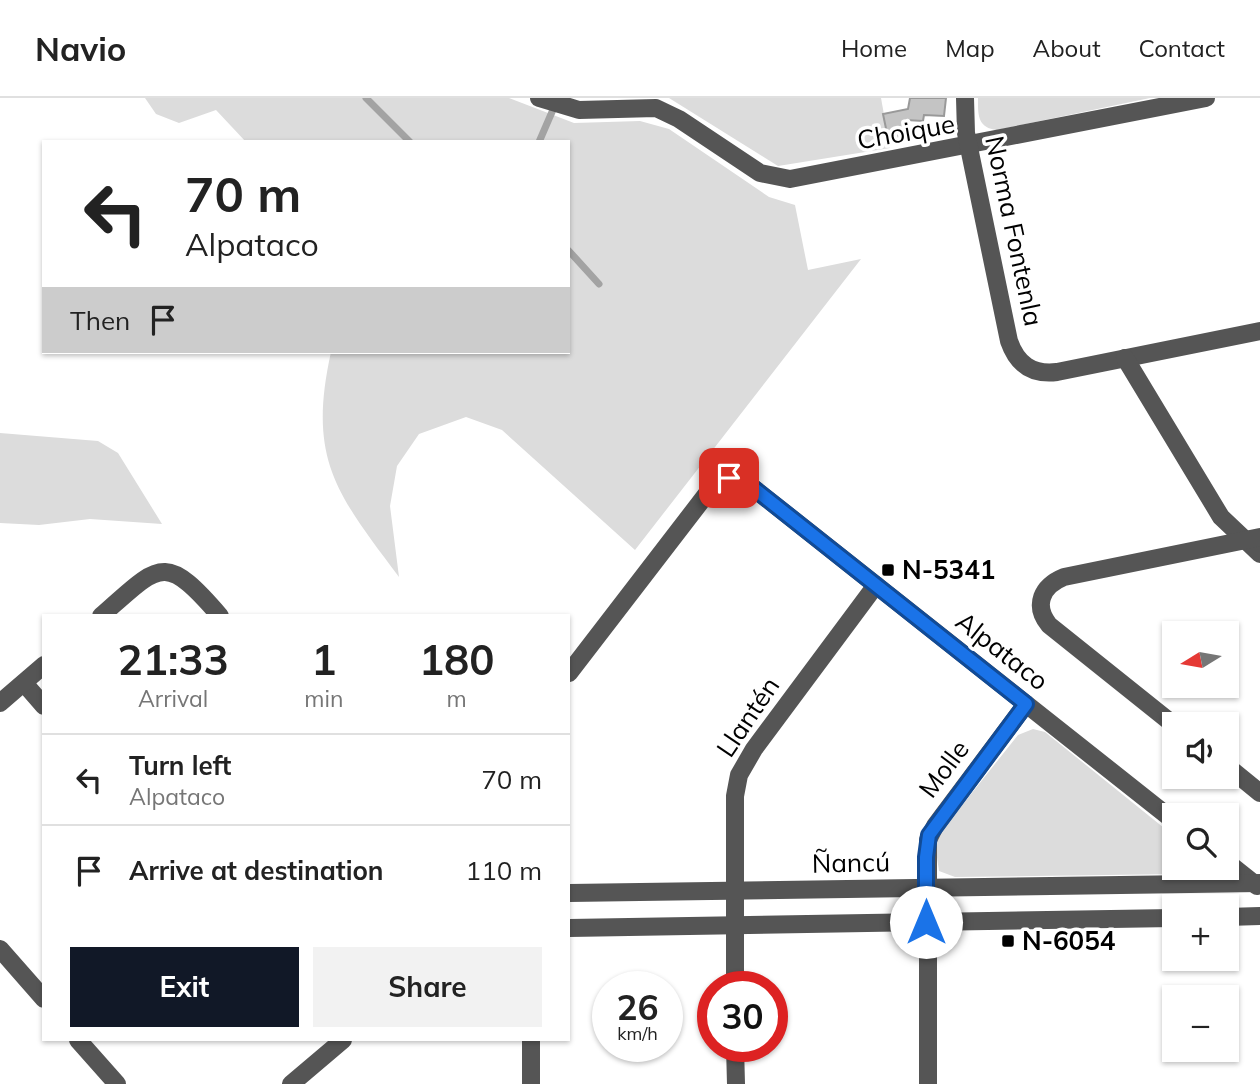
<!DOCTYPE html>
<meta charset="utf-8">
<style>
body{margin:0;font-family:Mulish,sans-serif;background:#f2f2f2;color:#222;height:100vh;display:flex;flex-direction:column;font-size:26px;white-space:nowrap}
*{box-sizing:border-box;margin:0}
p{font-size:23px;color:#767676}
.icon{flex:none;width:38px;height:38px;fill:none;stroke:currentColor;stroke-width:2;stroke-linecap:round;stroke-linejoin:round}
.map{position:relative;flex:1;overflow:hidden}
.sheet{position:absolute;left:42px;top:516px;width:528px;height:427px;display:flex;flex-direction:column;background:#fff;border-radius:0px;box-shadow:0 2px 5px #0004}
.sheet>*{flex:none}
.hud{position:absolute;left:42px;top:42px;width:528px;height:214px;border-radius:0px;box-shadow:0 2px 5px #0004;background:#fff;color:#222;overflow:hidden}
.needle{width:46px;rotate:259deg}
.fabs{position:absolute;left:1162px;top:523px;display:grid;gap:14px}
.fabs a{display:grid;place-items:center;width:77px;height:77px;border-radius:0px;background:#fff;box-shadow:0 2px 5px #0004;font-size:35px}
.speed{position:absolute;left:592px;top:873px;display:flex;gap:14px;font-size:35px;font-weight:700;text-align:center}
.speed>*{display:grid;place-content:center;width:91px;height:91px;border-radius:50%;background:#fff;box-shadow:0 2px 5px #0004;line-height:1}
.speed small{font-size:18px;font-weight:400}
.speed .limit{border:10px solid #d22;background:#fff;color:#111}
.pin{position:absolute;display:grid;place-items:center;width:60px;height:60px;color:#fff;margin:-30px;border-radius:14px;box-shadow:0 4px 10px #0006}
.me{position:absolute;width:77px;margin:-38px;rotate:0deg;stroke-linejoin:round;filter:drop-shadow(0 0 5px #0008)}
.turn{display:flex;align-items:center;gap:24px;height:147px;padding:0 28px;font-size:32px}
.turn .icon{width:91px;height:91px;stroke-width:2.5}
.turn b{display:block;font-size:49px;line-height:60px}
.then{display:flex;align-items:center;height:66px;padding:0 28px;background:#0003;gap:14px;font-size:26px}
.eta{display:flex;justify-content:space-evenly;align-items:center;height:119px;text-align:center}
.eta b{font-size:42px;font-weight:700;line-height:49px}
.action{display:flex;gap:14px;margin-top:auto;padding:14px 28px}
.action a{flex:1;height:80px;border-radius:0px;background:#111827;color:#fff;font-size:28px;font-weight:700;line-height:80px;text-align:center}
.action a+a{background:#f2f2f2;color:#222}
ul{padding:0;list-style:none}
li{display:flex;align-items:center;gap:21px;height:91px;padding:0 28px;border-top:2px solid #e0e0e0}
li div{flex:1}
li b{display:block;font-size:26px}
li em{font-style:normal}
header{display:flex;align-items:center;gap:42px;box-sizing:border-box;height:98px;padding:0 35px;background:#fff;border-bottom:2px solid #e0e0e0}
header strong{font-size:33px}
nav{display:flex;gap:38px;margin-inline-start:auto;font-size:24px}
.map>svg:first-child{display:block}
</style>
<header>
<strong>Navio</strong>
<nav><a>Home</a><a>Map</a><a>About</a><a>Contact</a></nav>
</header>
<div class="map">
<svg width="1260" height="986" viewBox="0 0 1260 986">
<rect width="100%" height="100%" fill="#fff"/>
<g fill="#dcdcdc">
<path d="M145,0H509L574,25L640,23L669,31L769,99L795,107L808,172L861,161L635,452L502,332L466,319L419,336L397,368L390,408L399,479C337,396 307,362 331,254H569V44H246L216,12L179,25L156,16Z"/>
<polygon points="669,0 881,0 890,50 778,68"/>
<path d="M978,0H1150L997,32C977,30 978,16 978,0Z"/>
<polygon points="0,335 98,343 118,355 162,426 90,421 39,427 0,425"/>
<polygon points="1033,631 1045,634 1174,738 1174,770 1191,771 1179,776 955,779 939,773 935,746 940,735 1018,637"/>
</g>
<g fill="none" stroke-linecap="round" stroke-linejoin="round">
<g stroke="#a3a3a3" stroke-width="7">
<polyline points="366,0 410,44"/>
<polyline points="539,44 555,7"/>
<polyline points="569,153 599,186"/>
</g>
</g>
<polygon fill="#c4c4c4" stroke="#999" stroke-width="2" points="910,0 946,0 944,18 924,17 923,23 906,22 910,41 889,45 883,16 908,11"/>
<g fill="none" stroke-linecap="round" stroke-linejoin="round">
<g stroke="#555" stroke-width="18">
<polyline points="539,0 579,12 656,10 679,21 760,75 790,81 1206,0"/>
<path d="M965,0L966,35L1009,243C1017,266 1032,277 1057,274L1260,233"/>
<polyline points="1125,260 1221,419 1260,456"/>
<path d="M101,518C160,466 164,453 220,518"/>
<path d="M569,575L712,389C724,379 734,377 747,385L1174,723"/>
<polyline points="24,585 44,608"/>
<polyline points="0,605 44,567"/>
<path d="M1174,627L1049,527C1033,507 1042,488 1064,479L1260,439"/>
<polyline points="1227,668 1260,695"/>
<polyline points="1227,764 1257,788"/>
<polyline points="569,795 1260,785"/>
<polyline points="1227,819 1260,818"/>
<polyline points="569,830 1174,820"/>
<polyline points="0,851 44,901"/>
<polyline points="735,889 735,698 739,677 754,651 876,487"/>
<polyline points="78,942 117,986"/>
<polyline points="531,942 531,986"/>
<polyline points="735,948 736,986"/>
<polyline points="291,986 343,942"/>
<polyline points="928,986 928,742 935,728 1026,606"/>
</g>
</g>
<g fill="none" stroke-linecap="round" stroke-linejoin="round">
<g stroke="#114b97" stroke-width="18">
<polyline id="route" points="729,380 747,385 1026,606 929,737 926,759 926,824"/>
</g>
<use href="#route" stroke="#1a73e8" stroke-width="12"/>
</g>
<g fill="#000" stroke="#fff" stroke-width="2.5">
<rect x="881" y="465" width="14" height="14" rx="3.5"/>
<rect x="1001" y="836" width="14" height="14" rx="3.5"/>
</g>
<g text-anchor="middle" stroke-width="7" stroke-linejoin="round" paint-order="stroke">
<g font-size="26" fill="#000" stroke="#fff">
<text transform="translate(906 34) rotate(-10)" y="9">Choique</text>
<text transform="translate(1014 133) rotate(78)" y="9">Norma Fontenla</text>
<text transform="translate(1002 553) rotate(38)" y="9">Alpataco</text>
<text transform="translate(748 619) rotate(-56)" y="9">Llantén</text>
<text transform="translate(944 671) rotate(-53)" y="9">Molle</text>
<text transform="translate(851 765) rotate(-1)" y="9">Ñancú</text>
</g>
<g font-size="26" font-weight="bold" fill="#000" stroke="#fff" text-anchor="start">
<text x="902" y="481">N-5341</text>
<text x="1022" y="852">N-6054</text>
</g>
</g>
</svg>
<div class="fabs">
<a><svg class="needle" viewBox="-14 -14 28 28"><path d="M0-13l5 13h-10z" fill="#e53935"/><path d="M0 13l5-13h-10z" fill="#767676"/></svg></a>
<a><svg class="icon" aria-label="sound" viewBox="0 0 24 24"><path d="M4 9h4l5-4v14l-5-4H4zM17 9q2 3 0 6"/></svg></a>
<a><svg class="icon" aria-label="search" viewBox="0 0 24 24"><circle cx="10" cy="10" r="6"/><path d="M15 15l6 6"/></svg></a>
<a>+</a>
<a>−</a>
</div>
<div class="speed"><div>26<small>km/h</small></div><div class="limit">30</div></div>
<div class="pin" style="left:729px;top:380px;background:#d93025"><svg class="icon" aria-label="arrive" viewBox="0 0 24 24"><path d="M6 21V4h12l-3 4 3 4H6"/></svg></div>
<svg class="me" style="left:926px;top:824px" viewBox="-20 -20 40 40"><circle r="19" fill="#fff"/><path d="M0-13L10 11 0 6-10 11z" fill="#1a73e8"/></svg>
<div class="hud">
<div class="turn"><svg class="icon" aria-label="left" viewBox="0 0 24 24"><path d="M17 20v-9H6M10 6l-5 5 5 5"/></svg><div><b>70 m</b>Alpataco</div></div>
<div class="then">Then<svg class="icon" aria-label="arrive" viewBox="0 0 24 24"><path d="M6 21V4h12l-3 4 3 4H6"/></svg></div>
</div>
<section class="sheet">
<div class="eta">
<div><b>21:33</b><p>Arrival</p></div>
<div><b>1</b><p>min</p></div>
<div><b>180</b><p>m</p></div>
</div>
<ul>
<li><svg class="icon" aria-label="left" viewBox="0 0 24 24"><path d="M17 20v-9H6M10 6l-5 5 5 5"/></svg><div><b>Turn left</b><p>Alpataco</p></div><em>70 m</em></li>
<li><svg class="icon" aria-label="arrive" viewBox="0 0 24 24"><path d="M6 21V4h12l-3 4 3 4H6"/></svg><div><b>Arrive at destination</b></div><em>110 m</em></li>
</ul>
<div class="action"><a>Exit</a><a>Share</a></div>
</section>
</div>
